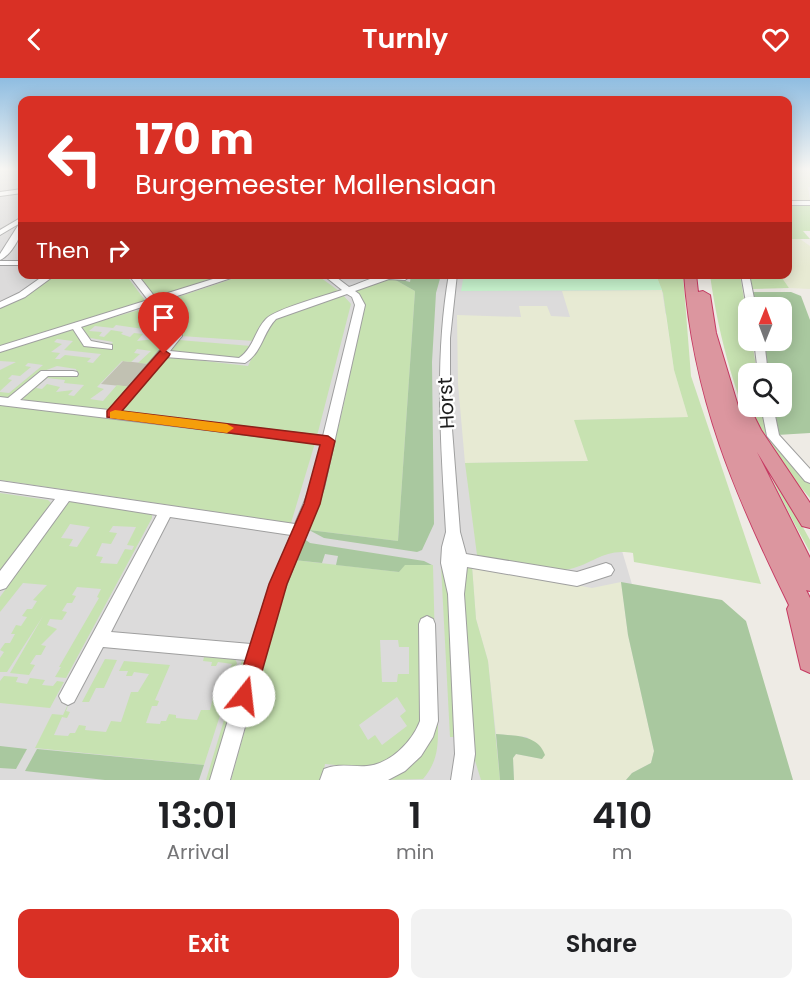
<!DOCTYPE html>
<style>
body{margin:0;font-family:Poppins,sans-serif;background:#f2f2f2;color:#202124;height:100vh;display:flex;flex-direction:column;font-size:22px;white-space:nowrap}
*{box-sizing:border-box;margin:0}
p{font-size:20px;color:#757577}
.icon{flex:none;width:33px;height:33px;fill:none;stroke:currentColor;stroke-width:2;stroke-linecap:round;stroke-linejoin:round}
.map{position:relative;height:702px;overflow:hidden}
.sheet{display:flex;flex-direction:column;background:#fff;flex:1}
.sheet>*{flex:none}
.top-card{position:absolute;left:18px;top:18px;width:774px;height:183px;border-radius:12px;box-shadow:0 3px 15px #0003;background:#d93025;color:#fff;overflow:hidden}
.needle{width:39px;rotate:1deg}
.fabs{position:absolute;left:738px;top:219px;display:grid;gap:12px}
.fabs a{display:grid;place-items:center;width:54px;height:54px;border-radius:12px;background:#fff;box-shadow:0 3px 15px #0003;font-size:30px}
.pin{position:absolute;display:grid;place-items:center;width:51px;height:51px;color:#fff;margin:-62px -26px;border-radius:50% 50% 50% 0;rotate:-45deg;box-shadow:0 0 6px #0007}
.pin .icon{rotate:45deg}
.me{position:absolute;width:66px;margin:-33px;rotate:16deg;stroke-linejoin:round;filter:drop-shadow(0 0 4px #0008)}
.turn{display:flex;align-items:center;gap:21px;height:126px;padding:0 18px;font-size:27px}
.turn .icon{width:78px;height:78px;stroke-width:2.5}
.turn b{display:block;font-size:42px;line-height:51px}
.then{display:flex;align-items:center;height:57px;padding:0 18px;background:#0003;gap:12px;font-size:22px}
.eta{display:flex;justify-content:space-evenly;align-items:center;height:102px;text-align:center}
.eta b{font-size:36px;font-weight:600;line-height:42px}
.action{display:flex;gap:12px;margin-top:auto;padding:12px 18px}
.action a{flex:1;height:69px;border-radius:12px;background:#d93025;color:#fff;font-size:24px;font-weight:600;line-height:69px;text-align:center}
.action a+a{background:#f2f2f2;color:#202124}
header{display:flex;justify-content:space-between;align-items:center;height:78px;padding:0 18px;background:#d93025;color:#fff;font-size:27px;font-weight:600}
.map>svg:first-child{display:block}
</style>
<header><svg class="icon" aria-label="back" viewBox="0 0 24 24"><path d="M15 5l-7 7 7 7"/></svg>Turnly<svg class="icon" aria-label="heart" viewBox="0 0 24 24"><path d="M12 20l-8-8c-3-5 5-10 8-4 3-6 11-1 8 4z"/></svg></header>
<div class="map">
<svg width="810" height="702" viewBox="0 0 810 702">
<rect width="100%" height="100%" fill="#eeebe5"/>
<polygon fill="#dcdbdb" points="0,91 22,91 22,196 663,197 672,223 594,379 634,513 680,702 0,702"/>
<polygon fill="#c1c1b2" points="123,283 151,286 131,309 101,306"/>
<g fill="#e7ead3">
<polygon points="788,91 810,91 810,109 808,109 810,122 788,122"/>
<polygon points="788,161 800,161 810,168 810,211 789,210 780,197 788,196"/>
<polygon points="662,212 674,292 688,339 575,342 588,383 465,385 458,306 457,237 521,239 519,228 547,228 551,238 570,239 562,213"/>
<polygon points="472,488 592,510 621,504 628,557 654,673 651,685 632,695 626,702 514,702 513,680 516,676 542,681 527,659 496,656 488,583 476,541"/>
</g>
<g fill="#c7e2b1" fill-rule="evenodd">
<polygon points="788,128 810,128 810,153 803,153 810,161 788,161"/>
<polygon points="103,197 126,197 147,225 0,269 0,230 25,219 52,200 77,200"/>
<polygon points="135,197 233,197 155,220"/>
<polygon points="244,197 317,197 339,213 270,238 262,245 254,263 181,258 178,247 160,225"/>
<path d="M656,197H683L691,298L761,506L634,484L633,475C604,470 595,485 570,491C553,495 498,481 477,477L465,385L588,383L574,342L688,339L674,292L663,215Z"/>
<path d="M710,197H740L748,245V262L752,263L757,295L748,296V328L762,329L767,356L773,365L810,405V420L781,387L799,442L810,462V474C760,385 724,299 710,197Z"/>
<polygon points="748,197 780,197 789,210 751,211"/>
<path d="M390,199L415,213L398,463L309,452C334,378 351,301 363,224L354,213Z"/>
<polygon points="342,216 351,226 317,358 123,335 121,330 163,281 170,279 248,288 268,246 276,239"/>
<path d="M149,229L155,230L173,252L174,258L151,286L138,285L151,273L137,271L134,275L140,276L131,284L122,283L97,309L104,311L90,321L103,323L117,307L131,309L112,330L105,332L18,321L48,296L74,298L77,295L76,291L57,288L44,293L11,321L0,319V314L9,315L43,287L28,285L25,288L31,289L20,298L12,297L8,301L12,302L0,313V292L16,284L0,283V273L72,252H75L85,267L107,270L113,264L85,259L80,249ZM116,247L150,252L148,255L166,258L158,266L153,265L156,261L137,263L143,256L134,255L130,259L121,256L123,254L111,252L104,259L99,258L102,254L89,253L95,248L113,250ZM57,261L73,263L64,272L101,276L93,285L87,284L91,280L65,277L60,281H55L60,275L51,274L62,266L54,264ZM47,300L65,302L64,305L84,307L74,318L68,317L73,312L56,314L60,309L47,306L42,311L36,310Z"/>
<polygon points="179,262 251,268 241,281 173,275 172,271"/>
<polygon points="0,325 315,365 291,445 0,402"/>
<polygon points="0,415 48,422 51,425 0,495"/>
<path d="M72,423L152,435V440L66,600L55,599L61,589H59L99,520L97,519L101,511L77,509L72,517L76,518L72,525H67L62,533L67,534L62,542L50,541L47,547L57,551L41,567L46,568L41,577H36L30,586L35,587L29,597L10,595L43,538L7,594H0V580L4,574L0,572L5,565H10L15,556H11L16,547L21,548L27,539L22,538L27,531H32L37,523L33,522L47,507L23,505L0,534V519L66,426ZM70,446L90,449L77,469L69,468L73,461L61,460ZM113,448L136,449L127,467L134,468L132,472L125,471L117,486L100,485L103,479L96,478L102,465L111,466L117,455L109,454Z"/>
<path d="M294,482L399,494L404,487H433L435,568L422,607L419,656L389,682L368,690L325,686L322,702H231L272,555L268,554ZM380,562H398L399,569H409V596H398L397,604H382ZM397,619L406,633L400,638L407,648L382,667L375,657L368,662L359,647Z"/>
<polygon points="441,488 446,488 457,659 450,659"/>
<polygon points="472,488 476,541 488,583 500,702 481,702 472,673 463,498 464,492"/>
<polygon points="204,579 235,581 237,585 204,687 35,670 52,636 63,637 70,622 66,633 70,634 67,640 62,639 54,657 68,658 70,655 75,655 79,647 86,648 85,652 106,654 111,643 121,644 131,614 138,614 149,596 134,594 132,598 126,598 128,593 119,593 124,583 170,587 155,622 159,623 157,628 152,628 146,645 160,646 161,643 166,643 169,636 176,637 176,640 197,642 201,632 210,632 217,603 223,604 232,586 218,584 216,588 211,588 212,584 203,583"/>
<polygon points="105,581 117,582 104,610 96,610 89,624 82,624"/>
<polygon points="242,582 246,587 211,702 206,702"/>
<polygon points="4,598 18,599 16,604 27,606 30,600 45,602 42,607 53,608 57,603 64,604 50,630 0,625 0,603"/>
<path d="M435,642L438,643C438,666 439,682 423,701L385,702Z"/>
</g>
<g fill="#a9c89f">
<polygon points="411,197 441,197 436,215 432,284 434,446 422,472 417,474 324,460 309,452 398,463 415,213 390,199 410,204"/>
<polygon points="752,214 791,214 801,218 810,242 810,355 777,357 770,329 782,328 782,296 765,295 760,263 782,262 782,230 754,229"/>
<polygon points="303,460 310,465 424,483 432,487 405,487 399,494 336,487 338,478 325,476 322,485 294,482"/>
<polygon points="621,504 722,522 746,543 793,702 626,702 632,695 651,685 654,673 628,557"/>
<path d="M496,656C514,658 538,656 545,677L542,681L516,676L513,680L514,702H500Z"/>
<polygon points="0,668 27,671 16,691 0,690"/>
<polygon points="37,671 204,687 199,702 105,702 25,693"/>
</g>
<polygon fill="#c7f3cd" points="464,196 656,197 662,212 461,213"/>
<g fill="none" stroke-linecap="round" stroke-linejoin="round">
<g stroke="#9f9f9f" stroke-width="2">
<g id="minor">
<polygon points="22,111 22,115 0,118 0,114"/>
<rect x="788" y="123" width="22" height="4"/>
<polygon points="22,139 22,144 0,157 0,152"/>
<path d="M19,146H22C22,159 11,177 0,182V176Z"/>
<rect x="0" y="183" width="22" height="4"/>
<polygon points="46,196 103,196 99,198 51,200 25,219 0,230 0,224 19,215"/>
<path d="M128,196H137L155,219L229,196H243L159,224L180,250L182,258L170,273L239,280C253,271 255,252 266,241C275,231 327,217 342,212L322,196H332L349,209C366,203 393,189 409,199L405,202L389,201L355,213L359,216L365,227L324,410L281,521L230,702H210L246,582L103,569L74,624L68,627L62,624L59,618L157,437L69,423L6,510L0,512V493L55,421L0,413V403L295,446L310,410L321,366L0,327V319L8,320L41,293H73L77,294L78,296L77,298H48L20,322L109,332L172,258L170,250L151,226L81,249L91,263L112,267V271L84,268L73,251L0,274V268L148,222ZM347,216L352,219L355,227L323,358L120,334L165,279L245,285C262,275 263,254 276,241ZM170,439L291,457L265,521L251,566L111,554Z"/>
<path d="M449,196H457L450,260V325L460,454L466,476L577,494L606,485L611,487L614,492L611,497L577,508L467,489L464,516L475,676L471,702H451L455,676L448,516L441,485L442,469L446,454C441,367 434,282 449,196Z"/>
<polygon points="741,196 749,196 756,230 748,230 748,232 747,230"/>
<polygon points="754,262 764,262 768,296 758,296"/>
<polygon points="761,328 773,328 779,357 810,391 810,405 805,403 767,358"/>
<path d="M427,538L433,541L435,546L438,643L433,659L421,678L405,693L388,702H320L324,691C339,685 352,689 367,688C390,686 412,664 420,643L419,546L421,541Z"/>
</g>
</g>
<g stroke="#c63962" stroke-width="2">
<path id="highway" d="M684,196H696L698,214L703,213L710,217L716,255L738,328H749L761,352L810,425V450L802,448L757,374L810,480V513L806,512L810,520V595L801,591L787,531L789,527C735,417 693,320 684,196Z"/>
</g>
<use href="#minor" fill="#fff" fill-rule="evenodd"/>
<use href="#highway" fill="#dc969f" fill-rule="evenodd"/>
</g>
<linearGradient id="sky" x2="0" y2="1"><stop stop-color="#8fbde1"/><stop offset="0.48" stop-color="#f7f6f3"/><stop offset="1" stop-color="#f7f6f3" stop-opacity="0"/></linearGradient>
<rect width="810" height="189" fill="url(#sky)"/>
<polygon fill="#d93025" stroke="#8d1f18" stroke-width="1.5" points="164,272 170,276 169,278 122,333 328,358 335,363 320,426 287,506 255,618 252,625 244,628 237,625 234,618 269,506 304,426 320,367 107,339 107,333 160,273"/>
<polygon fill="#f59e0b" points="115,332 227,346 234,350 227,355 110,340 110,334"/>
<g text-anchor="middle" stroke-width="4.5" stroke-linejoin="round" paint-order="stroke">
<g font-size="20" fill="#1e1e1e" stroke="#fff">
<text transform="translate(446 325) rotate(-93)" y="7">Horst</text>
</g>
</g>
</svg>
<div class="fabs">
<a><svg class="needle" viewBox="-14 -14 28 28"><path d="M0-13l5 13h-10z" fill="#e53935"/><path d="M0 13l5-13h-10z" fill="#757577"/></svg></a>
<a><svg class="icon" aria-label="search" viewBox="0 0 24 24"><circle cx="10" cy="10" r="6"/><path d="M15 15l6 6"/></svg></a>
</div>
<div class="pin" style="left:164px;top:276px;background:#d93025"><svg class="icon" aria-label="arrive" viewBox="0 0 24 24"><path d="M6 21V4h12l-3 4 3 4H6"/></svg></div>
<svg class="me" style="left:244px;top:618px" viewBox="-20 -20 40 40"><circle r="19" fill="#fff"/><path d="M0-13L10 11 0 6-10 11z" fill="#d93025"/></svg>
<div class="top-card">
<div class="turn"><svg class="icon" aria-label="left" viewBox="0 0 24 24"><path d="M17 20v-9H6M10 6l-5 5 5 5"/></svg><div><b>170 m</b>Burgemeester Mallenslaan</div></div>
<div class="then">Then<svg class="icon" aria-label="right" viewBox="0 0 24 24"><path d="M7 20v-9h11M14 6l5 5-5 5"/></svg></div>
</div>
</div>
<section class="sheet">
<div class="eta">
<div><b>13:01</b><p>Arrival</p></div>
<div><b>1</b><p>min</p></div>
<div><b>410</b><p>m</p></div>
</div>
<div class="action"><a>Exit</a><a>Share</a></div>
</section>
